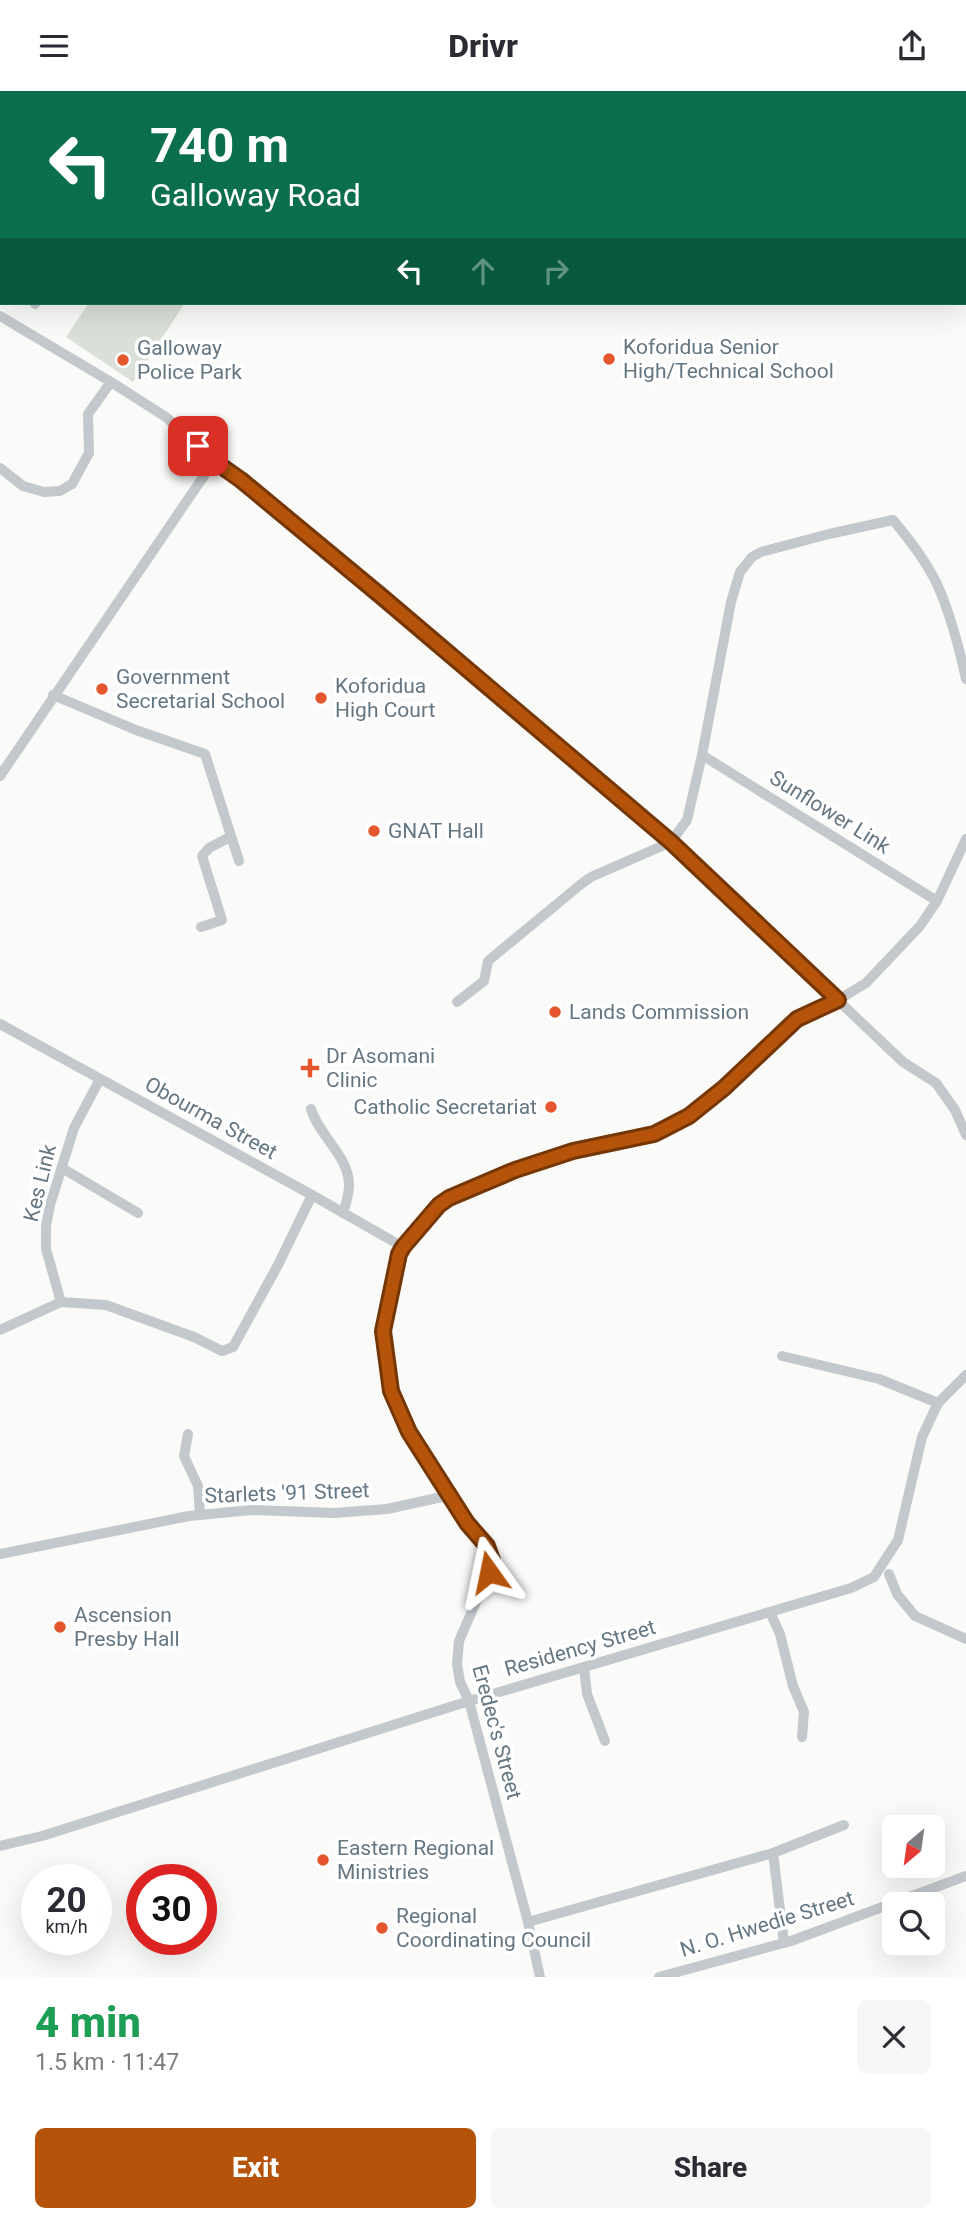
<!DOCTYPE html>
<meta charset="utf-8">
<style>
body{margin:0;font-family:Roboto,sans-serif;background:#f7f7f7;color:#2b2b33;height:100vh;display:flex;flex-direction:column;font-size:26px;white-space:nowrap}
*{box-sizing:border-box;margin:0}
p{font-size:23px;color:#7c7c81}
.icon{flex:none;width:38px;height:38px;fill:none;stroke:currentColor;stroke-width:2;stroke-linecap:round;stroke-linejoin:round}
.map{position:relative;height:1886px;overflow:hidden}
.drawer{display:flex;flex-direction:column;background:#fff;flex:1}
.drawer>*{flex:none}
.hud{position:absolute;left:0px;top:0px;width:966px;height:214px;box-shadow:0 7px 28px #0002;background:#0b6e4f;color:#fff;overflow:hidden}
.needle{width:46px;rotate:209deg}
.fabs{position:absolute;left:882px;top:1724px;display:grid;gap:14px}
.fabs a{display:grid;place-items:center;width:63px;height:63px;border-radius:10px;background:#fff;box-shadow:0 7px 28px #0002;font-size:35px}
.speed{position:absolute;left:21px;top:1773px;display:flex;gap:14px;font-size:35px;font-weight:700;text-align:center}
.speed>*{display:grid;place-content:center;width:91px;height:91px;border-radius:50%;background:#fff;box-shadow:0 7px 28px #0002;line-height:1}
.speed small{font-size:18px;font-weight:400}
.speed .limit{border:10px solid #d22;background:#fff;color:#111}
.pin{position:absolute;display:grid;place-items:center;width:60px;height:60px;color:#fff;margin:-30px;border-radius:14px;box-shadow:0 4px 10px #0006}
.me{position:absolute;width:77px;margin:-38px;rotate:348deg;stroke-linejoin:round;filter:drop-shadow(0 0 5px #0008)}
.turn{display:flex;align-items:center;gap:24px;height:147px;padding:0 35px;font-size:32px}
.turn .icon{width:91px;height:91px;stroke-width:2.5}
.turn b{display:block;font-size:49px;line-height:60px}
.lanes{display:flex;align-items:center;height:66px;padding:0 35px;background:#0003;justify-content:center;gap:35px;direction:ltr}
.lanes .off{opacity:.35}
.round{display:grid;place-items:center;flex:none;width:74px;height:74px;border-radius:10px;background:#f7f7f7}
.head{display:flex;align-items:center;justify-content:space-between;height:119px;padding:0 35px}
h1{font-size:42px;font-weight:800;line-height:52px;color:#1e9e55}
.cta{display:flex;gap:14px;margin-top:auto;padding:14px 35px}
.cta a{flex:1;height:80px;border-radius:10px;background:#b45309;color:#fff;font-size:28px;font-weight:800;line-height:80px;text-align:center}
.cta a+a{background:#f7f7f7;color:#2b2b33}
header{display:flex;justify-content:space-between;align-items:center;height:91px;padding:0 35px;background:#fff;font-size:32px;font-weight:800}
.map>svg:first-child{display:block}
</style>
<header><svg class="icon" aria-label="menu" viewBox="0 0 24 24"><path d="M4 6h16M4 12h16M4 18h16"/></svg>Drivr<svg class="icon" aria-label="share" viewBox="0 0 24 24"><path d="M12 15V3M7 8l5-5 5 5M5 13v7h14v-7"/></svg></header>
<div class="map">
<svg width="966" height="1886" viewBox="0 0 966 1886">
<rect width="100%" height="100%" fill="#fafaf8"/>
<polygon fill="#dadfd7" points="89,212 185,212 133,291 66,246"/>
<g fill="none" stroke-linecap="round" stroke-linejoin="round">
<g stroke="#c3c8cc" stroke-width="10">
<polyline points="12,0 14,2"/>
<polyline points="223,0 225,2"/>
<polyline points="113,2 114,0"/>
<polyline points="0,68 2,69"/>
<polyline points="0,176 2,174"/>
<polyline points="35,213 35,212"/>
<polyline points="0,225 111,291 166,326 214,370 241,389 381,505 671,751 903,971 936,992 955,1019 966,1044"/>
<polyline points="0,377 23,395 44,401 60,400 72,393 89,362 88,323 111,291"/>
<polyline points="53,604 136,639 205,663 239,770"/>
<polyline points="702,664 937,810"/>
<polyline points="0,685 214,370"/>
<polyline points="201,836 222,829 202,765 209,757 230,746"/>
<path d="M457,911L484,890L488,870L580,794L591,786L671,751L687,729L702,664L731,511L740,481L752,466L761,461L829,443L893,429C909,448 926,470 937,493C950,522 959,556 966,588"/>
<polyline points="0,933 312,1104 403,1156"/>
<path d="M311,1018C319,1045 349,1065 349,1094C349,1103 346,1113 343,1122"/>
<polyline points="62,1077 138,1122"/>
<polyline points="61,1211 46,1158 46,1135 50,1114 74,1037 100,988"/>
<polyline points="0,1239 61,1211 106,1214 194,1246 222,1260 233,1256 278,1174 312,1104"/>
<polyline points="782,1265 879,1288 938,1312"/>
<polyline points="188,1343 184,1365 198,1395 200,1424"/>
<polyline points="0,1463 189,1425 252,1419 334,1422 387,1418 451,1404"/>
<polyline points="889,1483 897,1503 915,1525 966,1548"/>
<polyline points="770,1521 780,1543 793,1595 804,1621 802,1646"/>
<polyline points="584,1576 587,1603 605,1650"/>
<polyline points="0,1755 42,1745 469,1610 851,1497 874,1486 898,1449 922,1346 938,1312 966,1284"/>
<polyline points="773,1762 784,1852"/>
<polyline points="528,1831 773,1762 844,1734"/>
<polyline points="540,1886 528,1831 469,1610 460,1591 457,1573 459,1550 489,1481 491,1461 467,1432 409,1341 391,1300 383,1240 399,1163 423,1132 439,1114 449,1107 515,1079 573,1060 654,1043 689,1025 724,997 797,928 838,909 866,892 920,835 937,810 966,748"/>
<polyline points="659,1886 791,1850 966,1785"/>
</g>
</g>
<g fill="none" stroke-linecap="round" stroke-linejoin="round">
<g stroke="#753606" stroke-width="18">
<polyline id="route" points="198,355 214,370 241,389 381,505 671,751 838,909 797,928 724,997 689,1025 662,1039 654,1043 573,1060 515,1079 449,1107 439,1114 403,1156 399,1163 383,1240 391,1300 409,1341 467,1432 487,1455 492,1469 489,1481"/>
</g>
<use href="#route" stroke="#b45309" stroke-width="12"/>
</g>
<g fill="#e4572e" stroke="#fff" stroke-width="2.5">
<circle cx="609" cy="268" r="7"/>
<circle cx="123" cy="269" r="7"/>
<circle cx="102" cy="598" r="7"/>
<circle cx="321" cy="607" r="7"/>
<circle cx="374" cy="740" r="7"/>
<circle cx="555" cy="921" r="7"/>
<path d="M306.5 966.5h7v7h7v7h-7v7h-7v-7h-7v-7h7z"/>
<circle cx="551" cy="1016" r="7"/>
<circle cx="60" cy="1536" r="7"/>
<circle cx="323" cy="1769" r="7"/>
<circle cx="382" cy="1837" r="7"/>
</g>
<g text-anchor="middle" stroke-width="7" stroke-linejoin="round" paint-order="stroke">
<g font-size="21" fill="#657683" stroke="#fff" text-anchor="start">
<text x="623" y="263">Koforidua Senior<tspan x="623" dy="24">High/Technical School</tspan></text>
<text x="137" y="264">Galloway<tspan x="137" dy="24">Police Park</tspan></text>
<text x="116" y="593">Government<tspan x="116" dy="24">Secretarial School</tspan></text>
<text x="335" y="602">Koforidua<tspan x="335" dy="24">High Court</tspan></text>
<text x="388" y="747">GNAT Hall</text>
<text x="569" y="928">Lands Commission</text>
<text x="326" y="972">Dr Asomani<tspan x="326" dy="24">Clinic</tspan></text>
<text x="537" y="1023" text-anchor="end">Catholic Secretariat</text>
<text x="74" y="1531">Ascension<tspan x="74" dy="24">Presby Hall</tspan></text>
<text x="337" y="1764">Eastern Regional<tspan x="337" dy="24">Ministries</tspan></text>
<text x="396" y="1832">Regional<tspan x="396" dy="24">Coordinating Council</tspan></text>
</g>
<g font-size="21" fill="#657683" stroke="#fff">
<text transform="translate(830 721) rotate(32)" y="7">Sunflower Link</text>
<text transform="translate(211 1027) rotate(29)" y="7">Obourma Street</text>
<text transform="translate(40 1092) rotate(-76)" y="7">Kes Link</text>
<text transform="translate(287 1402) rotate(-2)" y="7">Starlets '91 Street</text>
<text transform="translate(580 1557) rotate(-16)" y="7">Residency Street</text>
<text transform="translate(497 1641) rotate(75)" y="7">Eredec's Street</text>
<text transform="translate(767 1833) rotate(-17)" y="7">N. O. Hwedie Street</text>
</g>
</g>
</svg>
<div class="fabs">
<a><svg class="needle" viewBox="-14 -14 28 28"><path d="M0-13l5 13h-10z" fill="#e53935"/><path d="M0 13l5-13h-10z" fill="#7c7c81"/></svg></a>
<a><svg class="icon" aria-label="search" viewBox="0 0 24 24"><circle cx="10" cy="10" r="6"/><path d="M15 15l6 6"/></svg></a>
</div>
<div class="speed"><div>20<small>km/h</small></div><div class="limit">30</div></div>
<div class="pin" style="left:198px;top:355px;background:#d93025"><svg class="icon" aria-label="arrive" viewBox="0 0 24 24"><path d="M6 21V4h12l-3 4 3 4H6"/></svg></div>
<svg class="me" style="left:489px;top:1481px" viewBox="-20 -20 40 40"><path d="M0-17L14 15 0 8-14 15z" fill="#b45309" stroke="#fff" stroke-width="4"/></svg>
<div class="hud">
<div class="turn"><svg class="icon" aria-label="left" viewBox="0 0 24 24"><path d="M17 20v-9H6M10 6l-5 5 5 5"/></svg><div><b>740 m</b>Galloway Road</div></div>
<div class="lanes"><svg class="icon" aria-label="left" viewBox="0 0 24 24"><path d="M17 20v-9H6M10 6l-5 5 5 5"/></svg><svg class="icon off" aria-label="ahead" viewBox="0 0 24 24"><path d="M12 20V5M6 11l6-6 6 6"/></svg><svg class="icon off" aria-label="right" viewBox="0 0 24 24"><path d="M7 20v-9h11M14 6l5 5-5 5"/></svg></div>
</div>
</div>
<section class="drawer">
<div class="head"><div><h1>4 min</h1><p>1.5 km · 11:47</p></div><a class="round"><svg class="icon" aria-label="close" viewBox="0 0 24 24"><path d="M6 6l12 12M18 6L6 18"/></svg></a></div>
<div class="cta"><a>Exit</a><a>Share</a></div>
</section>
